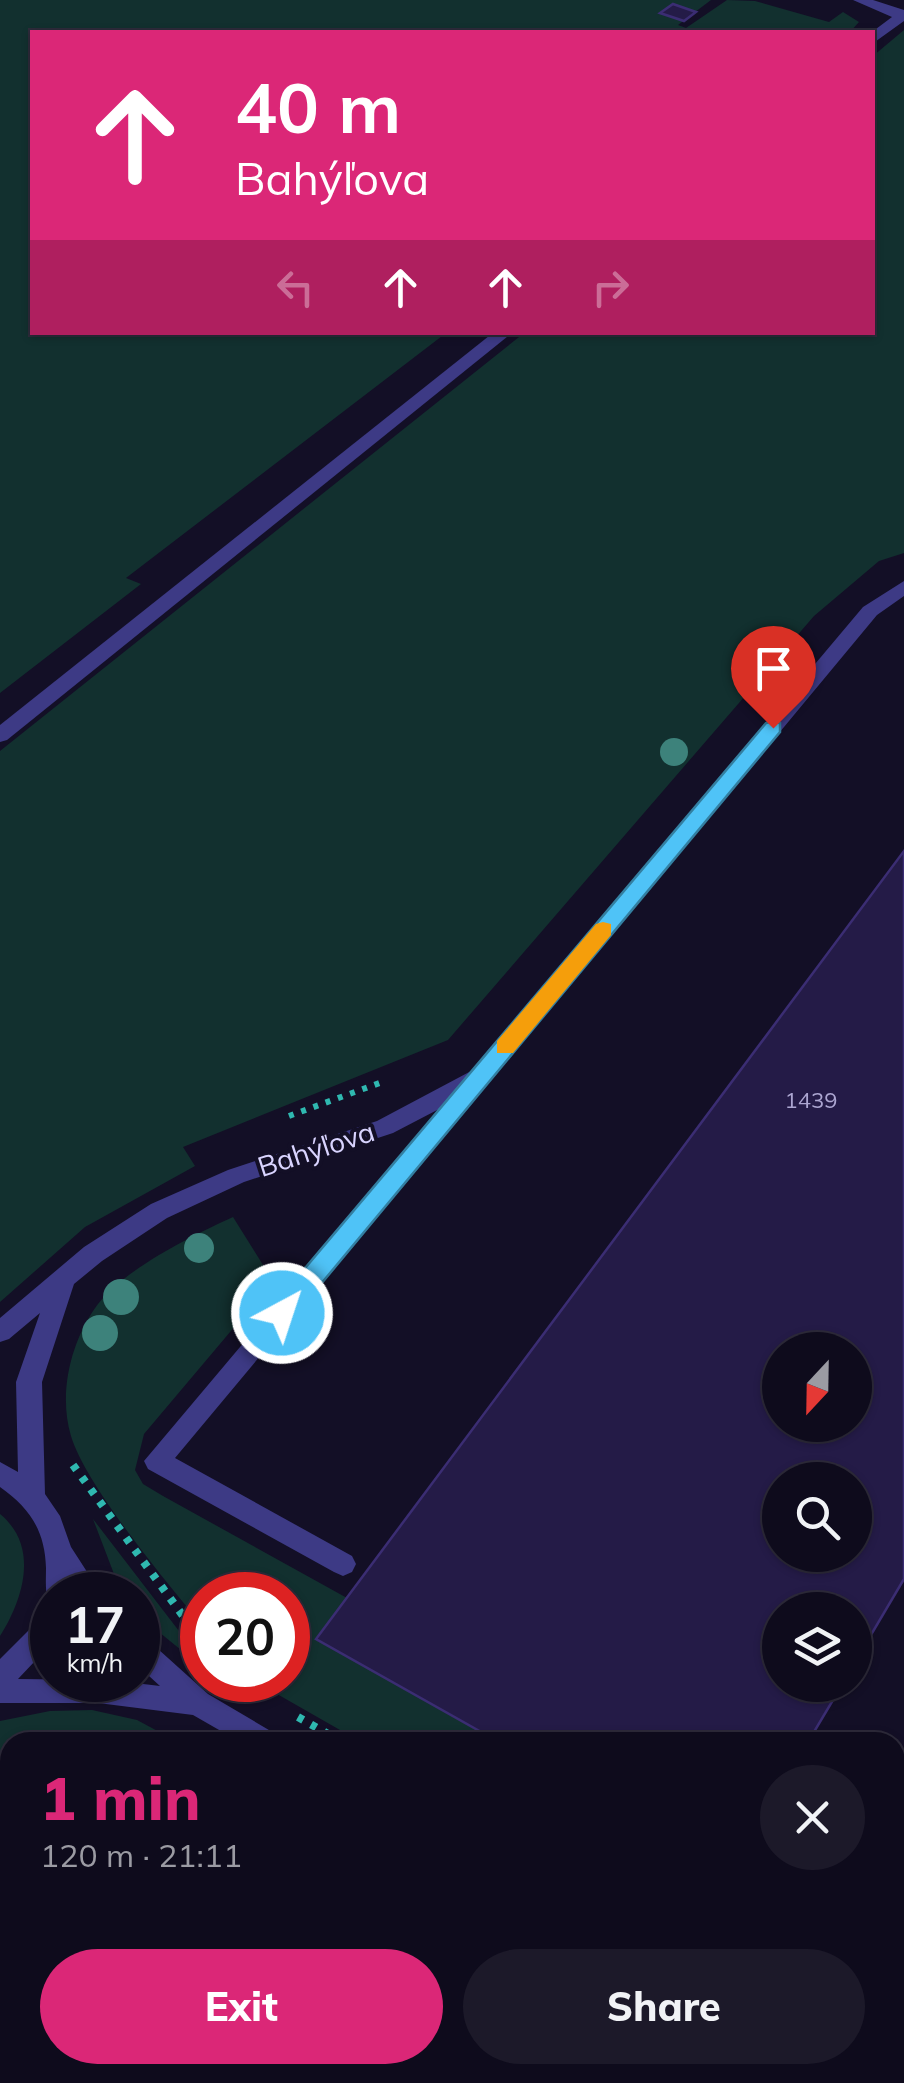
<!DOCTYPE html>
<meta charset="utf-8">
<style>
body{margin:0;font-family:Mulish,sans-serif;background:#1c1929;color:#f1f3f6;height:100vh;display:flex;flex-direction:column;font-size:38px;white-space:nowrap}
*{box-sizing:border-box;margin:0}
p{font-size:32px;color:#9b9ba3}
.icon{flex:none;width:55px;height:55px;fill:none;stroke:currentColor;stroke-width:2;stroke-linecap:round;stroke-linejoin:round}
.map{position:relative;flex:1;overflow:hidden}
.sheet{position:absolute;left:0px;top:1732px;width:905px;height:352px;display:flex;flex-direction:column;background:#0e0b1c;border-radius:30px 30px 0 0;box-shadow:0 2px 8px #0004,0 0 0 2px #2e2b3b}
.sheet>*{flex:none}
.guide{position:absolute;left:30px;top:30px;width:845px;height:305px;border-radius:0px;box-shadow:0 2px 8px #0004,0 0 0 2px #2e2b3b;background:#db2777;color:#fff;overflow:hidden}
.needle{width:65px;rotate:202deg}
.tools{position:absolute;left:762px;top:1332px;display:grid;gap:20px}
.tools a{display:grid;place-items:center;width:110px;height:110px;border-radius:50%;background:#0e0b1c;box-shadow:0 2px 8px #0004,0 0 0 2px #2e2b3b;font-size:50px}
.speed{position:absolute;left:30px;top:1572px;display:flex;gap:20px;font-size:50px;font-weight:700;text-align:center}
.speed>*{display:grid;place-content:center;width:130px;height:130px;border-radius:50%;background:#0e0b1c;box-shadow:0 2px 8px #0004,0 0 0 2px #2e2b3b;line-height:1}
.speed small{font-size:25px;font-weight:400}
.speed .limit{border:15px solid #d22;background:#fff;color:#111}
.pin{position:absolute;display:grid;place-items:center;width:85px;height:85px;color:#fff;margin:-102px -42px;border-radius:50% 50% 50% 0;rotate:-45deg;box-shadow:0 0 10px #0007}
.pin .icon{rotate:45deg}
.me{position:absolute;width:110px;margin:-55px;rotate:40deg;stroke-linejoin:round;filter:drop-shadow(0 0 8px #0008)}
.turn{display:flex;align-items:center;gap:35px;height:210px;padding:0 40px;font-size:45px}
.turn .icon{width:130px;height:130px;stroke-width:2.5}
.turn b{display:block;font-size:70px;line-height:85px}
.lanes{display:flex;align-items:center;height:95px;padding:0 40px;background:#0003;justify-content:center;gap:50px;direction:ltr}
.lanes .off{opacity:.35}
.round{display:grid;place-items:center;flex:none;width:105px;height:105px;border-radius:52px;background:#1c1929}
.headline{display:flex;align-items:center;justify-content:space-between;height:170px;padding:0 40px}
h1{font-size:60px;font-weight:800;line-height:75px;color:#db2777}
.action{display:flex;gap:20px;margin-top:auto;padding:20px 40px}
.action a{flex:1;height:115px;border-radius:60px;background:#db2777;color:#fff;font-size:40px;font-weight:800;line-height:115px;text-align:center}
.action a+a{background:#1c1929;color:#f1f3f6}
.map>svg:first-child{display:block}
</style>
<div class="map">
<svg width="904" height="2083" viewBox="0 0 904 2083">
<rect width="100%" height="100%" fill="#130f26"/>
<g fill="#12302f">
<polygon points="0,0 711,0 678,25 686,28 727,0 755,1 829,22 843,12 859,22 850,32 32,32 32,332 446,333 126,578 141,584 0,693"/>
<polygon points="904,30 904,553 879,561 814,616 448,1040 183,1147 195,1166 85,1227 0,1302 0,751 524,333 872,332 873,56"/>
<path d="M233,1217L273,1281L144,1434L135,1470L143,1484L163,1496L347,1598L317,1639L499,1742H361L270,1690L256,1680H288V1595H202V1625C167,1583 86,1486 71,1436C58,1393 71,1340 98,1304C125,1269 193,1235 233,1217Z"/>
<path d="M0,1514C40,1547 23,1599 0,1636Z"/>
<polygon points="93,1519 202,1661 202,1667 138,1615 138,1595 124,1595 119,1587"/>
<polygon points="92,1710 137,1720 178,1742 10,1742 10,1916 0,1910 0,1721 50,1711"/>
<polygon points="259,2075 741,2075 754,2083 271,2083"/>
</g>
<g fill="#241b47" stroke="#3b2d73" stroke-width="2.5" fill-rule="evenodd">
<polygon points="673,4 696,12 684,21 660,13"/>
<path d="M904,851V1579L855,1662V1610H780V1685H842L808,1742H499L316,1639ZM780,1350H855V1425H780ZM780,1480H855V1555H780Z"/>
</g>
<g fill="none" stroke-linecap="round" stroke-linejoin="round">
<polyline stroke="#2fb8b0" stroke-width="6" stroke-dasharray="5 8" stroke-linecap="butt" points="289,1116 385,1081"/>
<g stroke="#2fb8b0" stroke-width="8" stroke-dasharray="6 9" stroke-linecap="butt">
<polyline points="73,1465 202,1642"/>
<polyline points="298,1717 342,1742"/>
<polyline points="895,2006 904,2011"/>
<polyline points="904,2040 904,2044"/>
</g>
<g fill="#3d3a85" fill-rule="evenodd">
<polygon points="853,0 873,0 904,10 904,21 872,44 872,32 892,17"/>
<polygon points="494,332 513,332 7,740 0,742 0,725"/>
<path d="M904,581V596L877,615L489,1082L479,1087L477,1096L175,1458L352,1556L356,1564L352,1572L343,1576L334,1572L148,1469L144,1461L441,1108L393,1133L244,1182L167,1218L102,1261L74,1284L42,1382L45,1494L60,1516L71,1547L102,1595H52V1643L18,1679L110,1680L160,1686L138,1666V1637L148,1640L208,1694L274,1733L278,1742H240L193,1715L98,1703H0V1659L32,1627L42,1603L48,1601C45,1590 46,1580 46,1568C45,1531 30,1508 0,1487V1462L18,1472L16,1382L40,1313L9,1339L0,1342V1318L84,1247L151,1204L228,1170L377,1121L473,1070L863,607Z"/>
<polygon points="904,1806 904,1845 895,1849 895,1809"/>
<polygon points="805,2075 846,2075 849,2083 808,2083"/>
</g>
</g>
<g fill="#3d827b">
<circle cx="674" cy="752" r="14"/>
<circle cx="199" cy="1248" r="15"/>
<circle cx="121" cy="1297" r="18"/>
<circle cx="100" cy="1333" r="18"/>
</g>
<polygon fill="#4fc3f7" stroke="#337fa1" stroke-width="2.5" points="773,721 780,723 780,732 291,1320 273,1320 269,1313 273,1306 766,723"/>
<polygon fill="#f59e0b" points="603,922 611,924 611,935 513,1053 497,1053 497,1041 596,924"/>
<g text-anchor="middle" stroke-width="8" stroke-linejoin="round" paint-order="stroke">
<g font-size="22" fill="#aca6d1">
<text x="811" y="1108">1439</text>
</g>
<g font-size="28" fill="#d9d4ff" stroke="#130f26">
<text transform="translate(316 1149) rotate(-18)" y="10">Bahýľova</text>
</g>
</g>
</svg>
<div class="tools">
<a><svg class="needle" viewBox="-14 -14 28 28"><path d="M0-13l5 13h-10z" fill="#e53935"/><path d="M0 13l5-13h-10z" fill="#9b9ba3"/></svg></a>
<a><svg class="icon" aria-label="search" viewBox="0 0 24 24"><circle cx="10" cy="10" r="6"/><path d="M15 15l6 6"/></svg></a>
<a><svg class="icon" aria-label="layers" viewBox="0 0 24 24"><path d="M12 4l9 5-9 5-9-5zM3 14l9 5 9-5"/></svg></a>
</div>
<div class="speed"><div>17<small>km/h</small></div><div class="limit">20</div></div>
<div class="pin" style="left:773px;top:728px;background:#d93025"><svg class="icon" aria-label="arrive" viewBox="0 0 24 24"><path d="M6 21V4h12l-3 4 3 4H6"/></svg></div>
<svg class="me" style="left:282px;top:1313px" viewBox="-20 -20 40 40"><circle r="17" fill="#4fc3f7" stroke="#fff" stroke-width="3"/><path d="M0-11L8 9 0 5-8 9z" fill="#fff"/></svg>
<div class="guide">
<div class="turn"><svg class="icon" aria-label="ahead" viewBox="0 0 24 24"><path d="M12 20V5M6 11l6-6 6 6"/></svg><div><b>40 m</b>Bahýľova</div></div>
<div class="lanes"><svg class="icon off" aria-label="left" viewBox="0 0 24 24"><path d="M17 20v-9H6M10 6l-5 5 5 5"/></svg><svg class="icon" aria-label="ahead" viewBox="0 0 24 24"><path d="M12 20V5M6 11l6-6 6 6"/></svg><svg class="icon" aria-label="ahead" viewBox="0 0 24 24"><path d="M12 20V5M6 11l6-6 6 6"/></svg><svg class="icon off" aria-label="right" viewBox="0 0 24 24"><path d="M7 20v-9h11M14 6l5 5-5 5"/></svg></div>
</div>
<section class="sheet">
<div class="headline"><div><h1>1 min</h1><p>120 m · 21:11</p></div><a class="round"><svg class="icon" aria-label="close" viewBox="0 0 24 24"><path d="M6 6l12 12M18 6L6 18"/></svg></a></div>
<div class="action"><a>Exit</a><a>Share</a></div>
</section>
</div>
